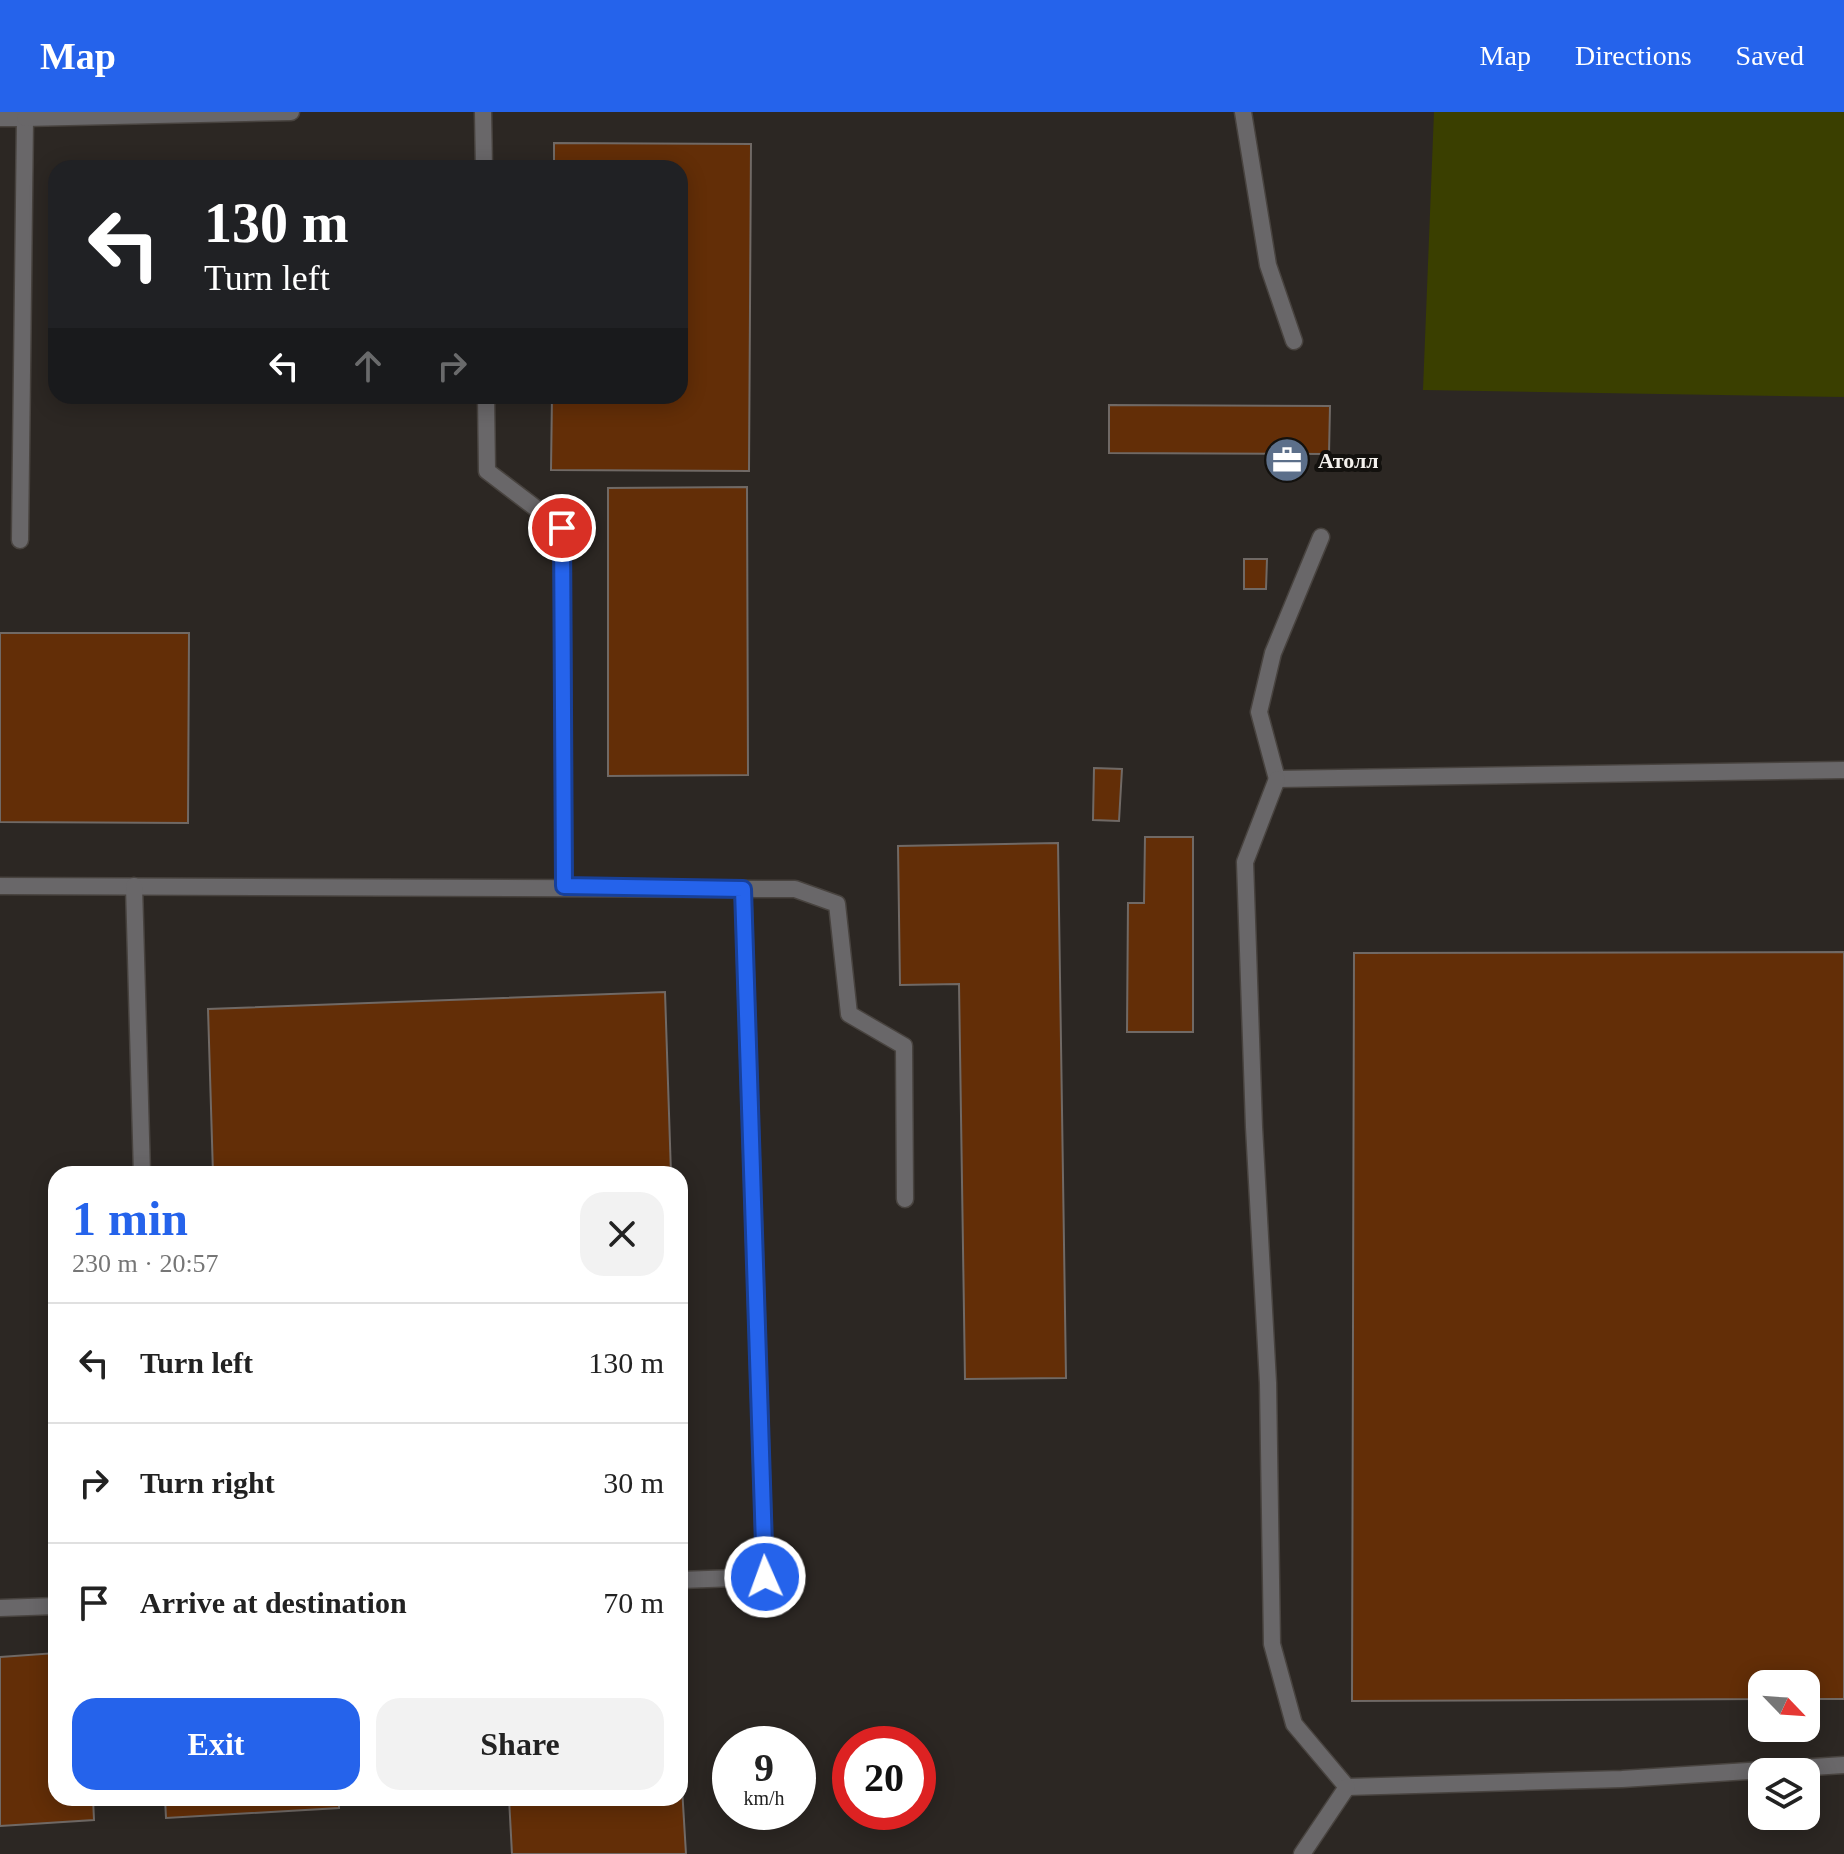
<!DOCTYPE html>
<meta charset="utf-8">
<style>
body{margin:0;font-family:"Times New Roman",serif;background:#f2f2f2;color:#222;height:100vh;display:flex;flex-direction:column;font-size:30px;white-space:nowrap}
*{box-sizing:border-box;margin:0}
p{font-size:26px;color:#767676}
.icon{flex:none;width:44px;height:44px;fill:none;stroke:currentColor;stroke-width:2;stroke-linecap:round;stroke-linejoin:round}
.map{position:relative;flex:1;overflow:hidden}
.side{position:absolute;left:48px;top:1054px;width:640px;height:640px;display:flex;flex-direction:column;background:#fff;border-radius:24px;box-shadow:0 4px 20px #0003}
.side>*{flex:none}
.banner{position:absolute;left:48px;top:48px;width:640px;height:244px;border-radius:24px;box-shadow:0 4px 20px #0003;background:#202124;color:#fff;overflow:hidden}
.needle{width:52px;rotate:115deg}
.fabs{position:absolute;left:1748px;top:1558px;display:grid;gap:16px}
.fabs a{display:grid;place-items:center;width:72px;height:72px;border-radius:16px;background:#fff;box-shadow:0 4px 20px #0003;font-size:40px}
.speed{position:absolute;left:712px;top:1614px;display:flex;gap:16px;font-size:40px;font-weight:700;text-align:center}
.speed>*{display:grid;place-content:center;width:104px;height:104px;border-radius:50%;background:#fff;box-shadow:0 4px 20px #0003;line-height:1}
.speed small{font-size:20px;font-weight:400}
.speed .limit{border:12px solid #d22;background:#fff;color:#111}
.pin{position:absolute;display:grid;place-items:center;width:68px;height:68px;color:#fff;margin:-34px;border:4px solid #fff;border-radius:50%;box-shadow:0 2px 8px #0007}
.me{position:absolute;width:88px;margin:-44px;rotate:358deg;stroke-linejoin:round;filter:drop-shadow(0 0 6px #0008)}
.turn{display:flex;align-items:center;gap:28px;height:168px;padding:0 24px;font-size:36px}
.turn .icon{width:104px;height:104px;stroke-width:2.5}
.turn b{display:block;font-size:56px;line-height:68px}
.lanes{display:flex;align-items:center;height:76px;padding:0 24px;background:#0003;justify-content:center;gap:40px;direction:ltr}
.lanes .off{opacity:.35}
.round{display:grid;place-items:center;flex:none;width:84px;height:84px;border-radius:24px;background:#f2f2f2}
.headline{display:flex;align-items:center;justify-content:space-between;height:136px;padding:0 24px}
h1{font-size:48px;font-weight:600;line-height:60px;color:#2563eb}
.button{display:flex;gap:16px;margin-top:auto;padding:16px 24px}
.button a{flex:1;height:92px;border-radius:24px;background:#2563eb;color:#fff;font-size:32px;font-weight:600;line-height:92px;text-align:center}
.button a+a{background:#f2f2f2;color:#222}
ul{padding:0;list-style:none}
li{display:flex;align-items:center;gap:24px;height:120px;padding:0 24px;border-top:2px solid #e0e0e0}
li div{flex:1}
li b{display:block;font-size:30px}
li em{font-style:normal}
header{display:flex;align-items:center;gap:48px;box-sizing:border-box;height:112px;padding:0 40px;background:#2563eb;color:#fff}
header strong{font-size:38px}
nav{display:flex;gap:44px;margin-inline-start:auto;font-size:28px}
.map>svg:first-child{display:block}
</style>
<header>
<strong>Map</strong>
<nav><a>Map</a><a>Directions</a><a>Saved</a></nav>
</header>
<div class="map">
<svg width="1844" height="1742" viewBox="0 0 1844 1742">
<rect width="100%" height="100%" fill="#2c2723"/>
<polygon fill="#3a3f00" points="1434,0 1844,0 1844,285 1423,278"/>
<g fill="#632e07" stroke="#706965" stroke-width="2">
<polygon points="554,31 751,32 749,359 551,358 552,284 680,284 680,56 554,56"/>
<polygon points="1109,293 1330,294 1329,342 1109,341"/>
<polygon points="747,375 748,663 608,664 608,376"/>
<polygon points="1244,447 1267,447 1266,477 1244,477"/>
<polygon points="0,521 189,521 188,711 0,710"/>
<polygon points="1094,656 1122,657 1119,709 1093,708"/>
<polygon points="1145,725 1193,725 1193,920 1127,920 1128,791 1144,791"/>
<polygon points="1058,731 1066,1266 965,1267 959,872 900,873 898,734"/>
<polygon points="1844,840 1844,1587 1806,1587 1806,1572 1762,1572 1762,1587 1352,1589 1354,841"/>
<polygon points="665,880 671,1062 213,1062 208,897"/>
<polygon points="56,1541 56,1686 93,1686 94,1708 0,1714 0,1545"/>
<polygon points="680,1642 686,1742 512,1742 509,1686 680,1686"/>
<polygon points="165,1686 339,1686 339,1696 166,1706"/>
</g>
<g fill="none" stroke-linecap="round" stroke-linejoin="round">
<g stroke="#48433f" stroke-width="19">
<g id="service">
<polyline points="483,0 484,56"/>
<polyline points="1243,0 1268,153 1294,229"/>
<polyline points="0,6 25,6 20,428"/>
<polyline points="25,6 291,0"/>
<polyline points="486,284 487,359 562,416 564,774"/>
<polyline points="1321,425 1273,541 1259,600 1277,667 1844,658"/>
<polyline points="1277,667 1245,750 1254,1015 1268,1271 1272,1532 1294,1612 1347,1675 1622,1667 1844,1653"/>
<polyline points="0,774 795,777 837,792 849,902 904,934 905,1087"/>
<polyline points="134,774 142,1062"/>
<polyline points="680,1468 765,1465 743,777"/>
<polyline points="0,1496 56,1494"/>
<polyline points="1302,1742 1347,1675"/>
</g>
</g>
<use href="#service" stroke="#696769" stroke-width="16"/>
</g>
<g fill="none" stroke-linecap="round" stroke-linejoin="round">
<g stroke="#184099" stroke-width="20">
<polyline id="route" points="562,416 564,774 743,777 765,1465"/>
</g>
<use href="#route" stroke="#2563eb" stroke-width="14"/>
</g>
<defs>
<g id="office-disc" transform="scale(2.3)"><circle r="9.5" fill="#5c6f8a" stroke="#13110e"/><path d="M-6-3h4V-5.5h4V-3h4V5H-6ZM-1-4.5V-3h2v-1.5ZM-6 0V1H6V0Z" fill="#fff"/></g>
</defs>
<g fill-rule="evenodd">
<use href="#office-disc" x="1287" y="348"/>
</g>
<g text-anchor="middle" stroke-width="8" stroke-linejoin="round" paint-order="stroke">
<g font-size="22" font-weight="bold" fill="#f5f2ee" stroke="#13110e" text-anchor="start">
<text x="1318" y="356">Атолл</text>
</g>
</g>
</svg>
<div class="fabs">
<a><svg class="needle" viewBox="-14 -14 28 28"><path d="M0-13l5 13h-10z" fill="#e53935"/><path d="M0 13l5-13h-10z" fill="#767676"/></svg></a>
<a><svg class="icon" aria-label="layers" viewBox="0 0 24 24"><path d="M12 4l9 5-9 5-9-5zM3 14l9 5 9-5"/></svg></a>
</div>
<div class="speed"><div>9<small>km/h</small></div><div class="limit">20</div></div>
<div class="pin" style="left:562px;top:416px;background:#d93025"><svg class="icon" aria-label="arrive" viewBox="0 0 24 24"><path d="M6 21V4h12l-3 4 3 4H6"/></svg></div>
<svg class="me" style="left:765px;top:1465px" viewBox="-20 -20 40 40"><circle r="17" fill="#2563eb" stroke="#fff" stroke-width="3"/><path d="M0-11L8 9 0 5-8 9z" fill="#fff"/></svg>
<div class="banner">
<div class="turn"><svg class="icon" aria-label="left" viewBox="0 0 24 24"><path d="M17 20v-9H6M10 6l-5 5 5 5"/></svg><div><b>130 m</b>Turn left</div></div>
<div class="lanes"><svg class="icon" aria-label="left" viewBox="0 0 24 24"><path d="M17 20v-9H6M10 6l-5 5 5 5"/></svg><svg class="icon off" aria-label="ahead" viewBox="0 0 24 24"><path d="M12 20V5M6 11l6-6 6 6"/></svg><svg class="icon off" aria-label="right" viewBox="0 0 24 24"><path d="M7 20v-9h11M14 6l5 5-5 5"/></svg></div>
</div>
<section class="side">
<div class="headline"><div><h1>1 min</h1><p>230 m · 20:57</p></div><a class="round"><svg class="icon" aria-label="close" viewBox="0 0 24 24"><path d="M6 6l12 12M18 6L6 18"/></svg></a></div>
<ul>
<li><svg class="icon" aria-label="left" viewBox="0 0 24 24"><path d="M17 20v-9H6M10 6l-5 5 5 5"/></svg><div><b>Turn left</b></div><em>130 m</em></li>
<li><svg class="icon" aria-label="right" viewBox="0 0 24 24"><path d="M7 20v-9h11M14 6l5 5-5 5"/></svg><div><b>Turn right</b></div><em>30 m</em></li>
<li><svg class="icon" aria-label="arrive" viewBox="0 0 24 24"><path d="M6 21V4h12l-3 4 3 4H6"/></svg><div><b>Arrive at destination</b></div><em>70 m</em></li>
</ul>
<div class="button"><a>Exit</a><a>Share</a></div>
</section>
</div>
